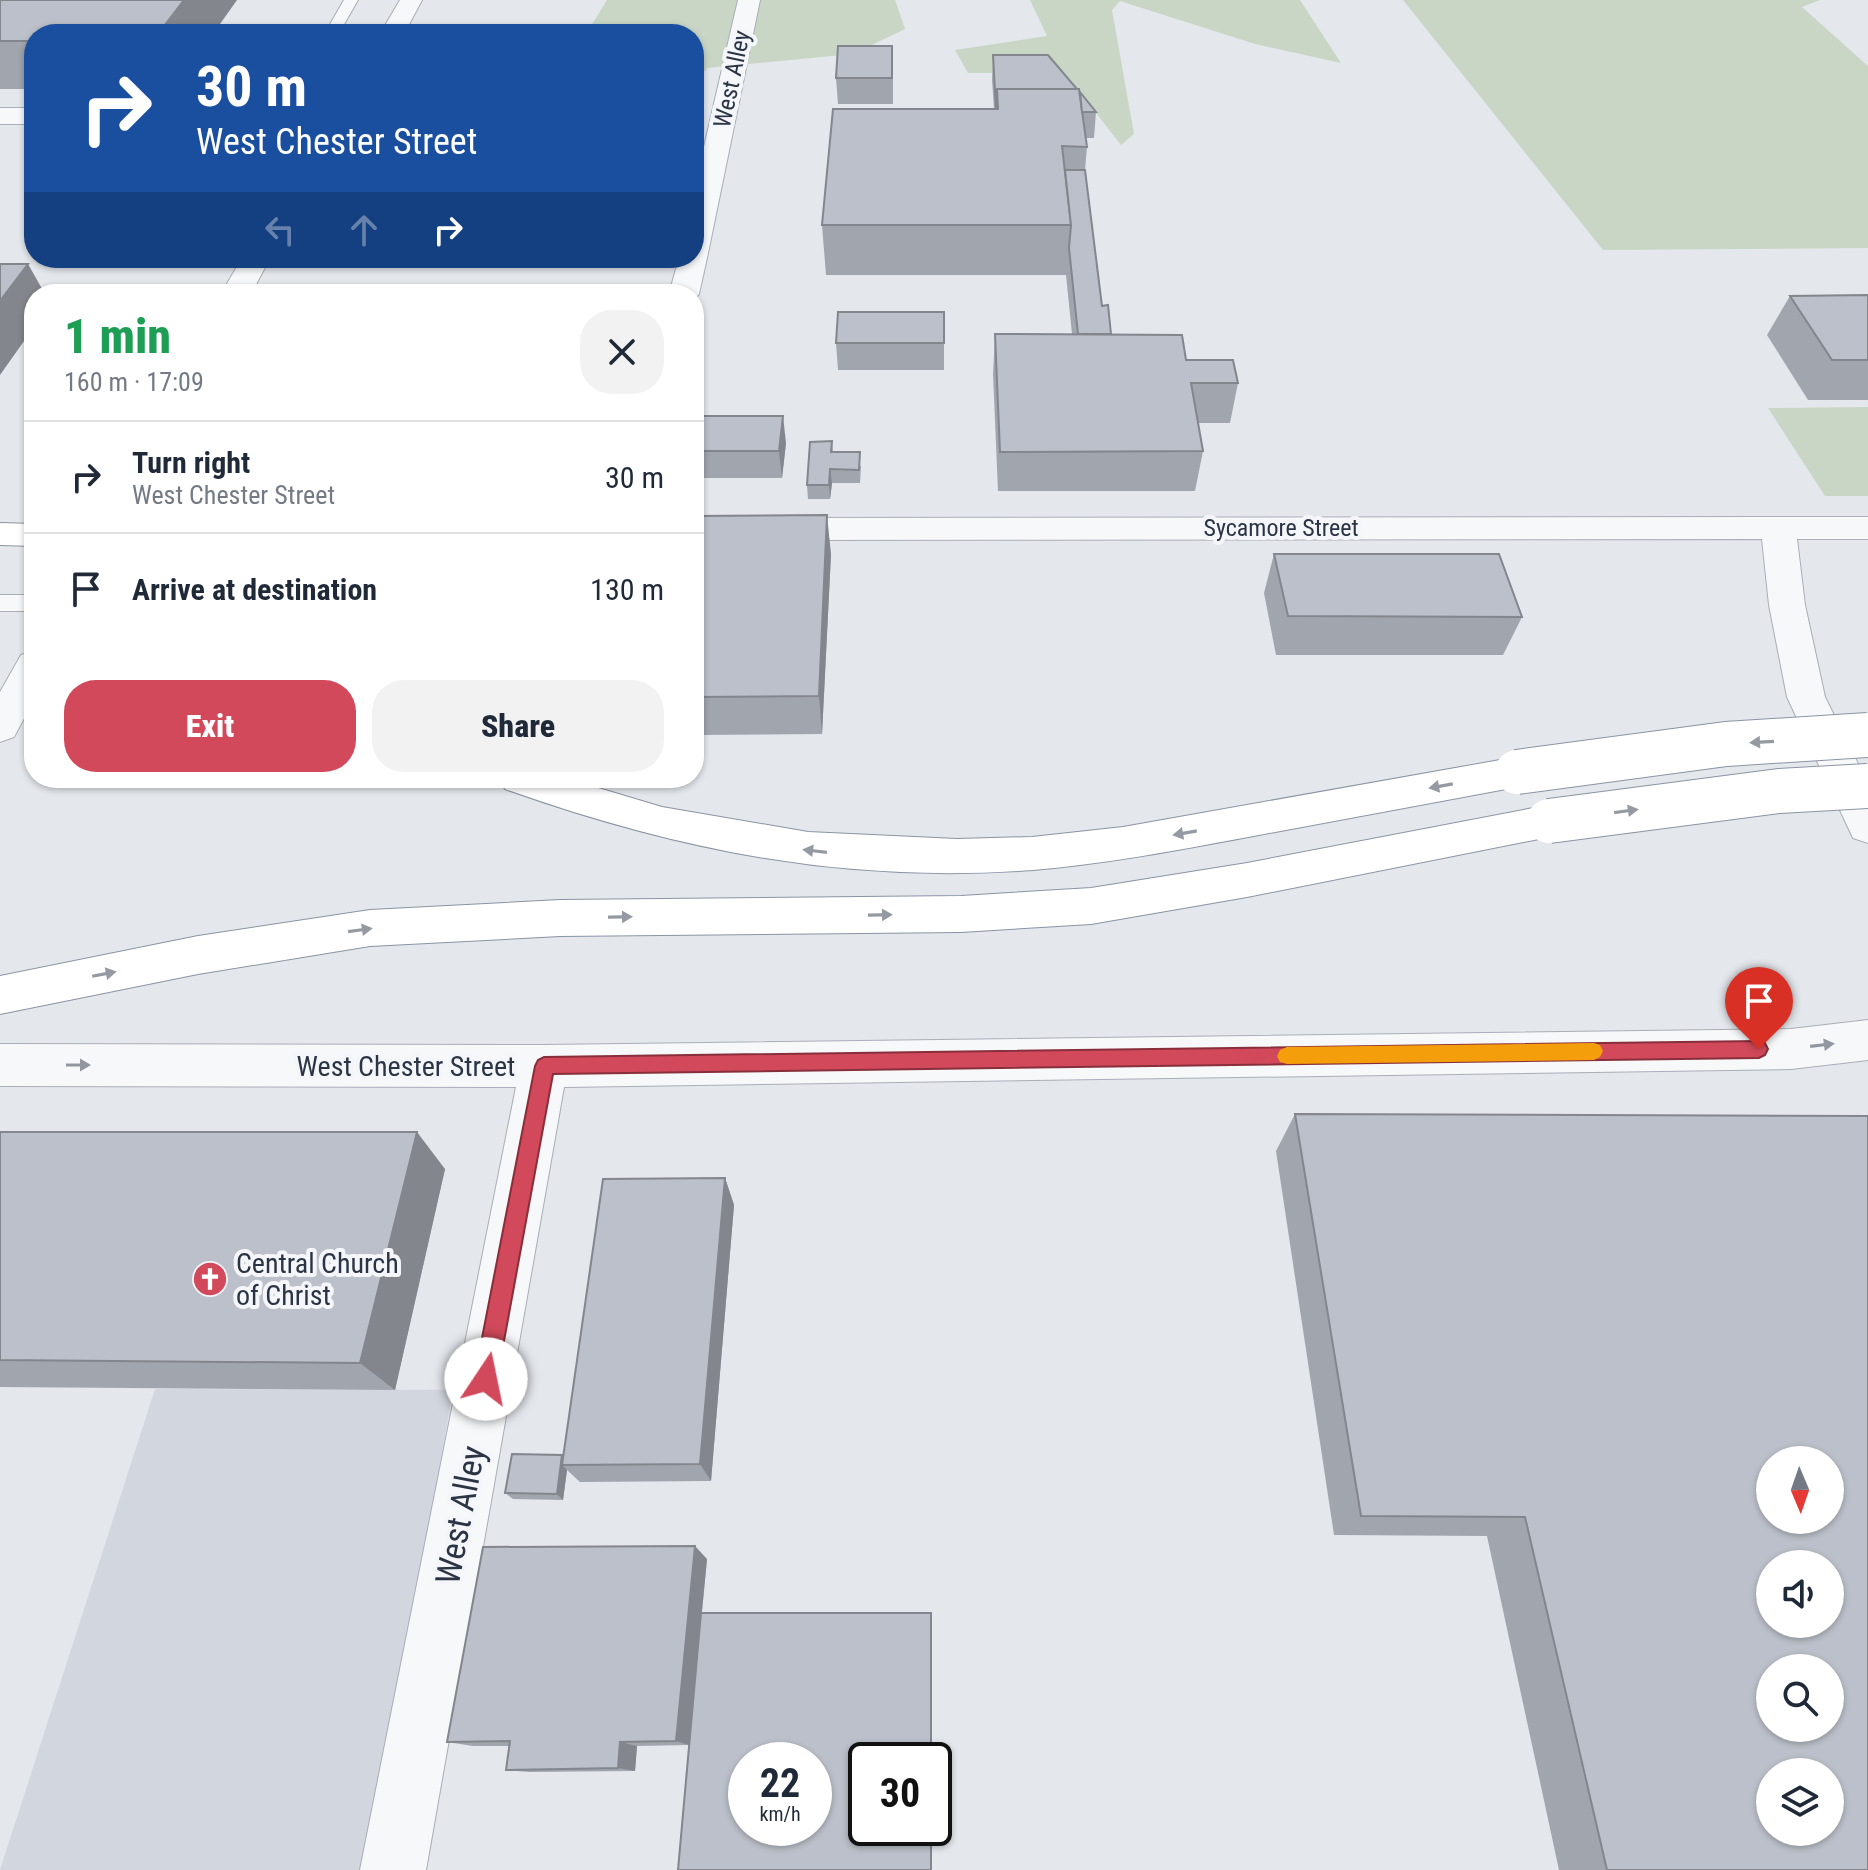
<!DOCTYPE html>
<meta charset="utf-8">
<style>
body{margin:0;font-family:"Roboto Condensed",sans-serif;background:#f2f2f3;color:#1f2937;height:100vh;display:flex;flex-direction:column;font-size:30px;white-space:nowrap}
*{box-sizing:border-box;margin:0}
p{font-size:26px;color:#747a83}
.icon{flex:none;width:44px;height:44px;fill:none;stroke:currentColor;stroke-width:2;stroke-linecap:round;stroke-linejoin:round}
.map{position:relative;flex:1;overflow:hidden}
.sheet{position:absolute;left:24px;top:284px;width:680px;height:504px;display:flex;flex-direction:column;background:#fff;border-radius:32px;box-shadow:0 2px 6px #0004}
.sheet>*{flex:none}
.top-card{position:absolute;left:24px;top:24px;width:680px;height:244px;border-radius:32px;box-shadow:0 2px 6px #0004;background:#1a4fa0;color:#fff;overflow:hidden}
.needle{width:52px;rotate:178deg}
.controls{position:absolute;left:1756px;top:1446px;display:grid;gap:16px}
.controls a{display:grid;place-items:center;width:88px;height:88px;border-radius:50%;background:#fff;box-shadow:0 2px 6px #0004;font-size:40px}
.speed{position:absolute;left:728px;top:1742px;display:flex;gap:16px;font-size:40px;font-weight:700;text-align:center}
.speed>*{display:grid;place-content:center;width:104px;height:104px;border-radius:50%;background:#fff;box-shadow:0 2px 6px #0004;line-height:1}
.speed small{font-size:20px;font-weight:400}
.speed .limit{border:4px solid #111;border-radius:12px;background:#fff;color:#111}
.pin{position:absolute;display:grid;place-items:center;width:68px;height:68px;color:#fff;margin:-82px -34px;border-radius:50% 50% 50% 0;rotate:-45deg;box-shadow:0 0 8px #0007}
.pin .icon{rotate:45deg}
.me{position:absolute;width:88px;margin:-44px;rotate:11deg;stroke-linejoin:round;filter:drop-shadow(0 0 6px #0008)}
.turn{display:flex;align-items:center;gap:28px;height:168px;padding:0 40px;font-size:36px}
.turn .icon{width:104px;height:104px;stroke-width:2.5}
.turn b{display:block;font-size:56px;line-height:68px}
.lanes{display:flex;align-items:center;height:76px;padding:0 40px;background:#0003;justify-content:center;gap:40px;direction:ltr}
.lanes .off{opacity:.35}
.round{display:grid;place-items:center;flex:none;width:84px;height:84px;border-radius:32px;background:#f2f2f3}
.head{display:flex;align-items:center;justify-content:space-between;height:136px;padding:0 40px}
h1{font-size:48px;font-weight:800;line-height:60px;color:#1e9e55}
.button{display:flex;gap:16px;margin-top:auto;padding:16px 40px}
.button a{flex:1;height:92px;border-radius:32px;background:#d1495b;color:#fff;font-size:32px;font-weight:800;line-height:92px;text-align:center}
.button a+a{background:#f2f2f3;color:#1f2937}
ul{padding:0;list-style:none}
li{display:flex;align-items:center;gap:24px;height:112px;padding:0 40px;border-top:2px solid #e0e1e3}
li div{flex:1}
li b{display:block;font-size:30px}
li em{font-style:normal}
.map>svg:first-child{display:block}
</style>
<div class="map">
<svg width="1868" height="1870" viewBox="0 0 1868 1870">
<rect width="100%" height="100%" fill="#e4e7ec"/>
<polygon fill="#d2d6de" points="155,1389 453,1390 370,1870 0,1870"/>
<g fill="#c9d6c5">
<polygon points="607,0 895,0 905,29 853,54 708,68 694,80 694,34 586,34"/>
<polygon points="1030,0 1300,0 1341,63 1255,44 1120,1 1112,10 1134,134 1121,145 1065,73 968,73 955,50 1047,36"/>
<polygon points="1403,0 1820,0 1802,7 1868,66 1868,248 1603,250"/>
<polygon points="1868,407 1868,496 1825,496 1768,408"/>
</g>
<g fill="none" stroke-linecap="round" stroke-linejoin="round">
<g stroke="#a9aeb7" stroke-width="2">
<g id="lane">
<polygon points="344,0 358,0 343,26 342,34 328,34 329,26"/>
<rect x="0" y="595" width="34" height="16"/>
</g>
</g>
<g stroke="#a9aeb7" stroke-width="2">
<g id="street">
<polygon points="400,0 422,0 404,34 380,34"/>
<polygon points="738,0 760,0 707,258 699,294 694,300 694,294 669,294 679,258 694,258 694,190"/>
<rect x="0" y="108" width="34" height="16"/>
<polygon points="242,258 270,258 251,294 221,294"/>
<polygon points="1868,517 1868,539 1797,539 1805,605 1825,697 1868,784 1868,843 1853,838 1787,697 1769,605 1762,539 694,540 694,518"/>
<polygon points="34,651 34,700 14,737 0,742 0,692 21,655"/>
<polygon points="1868,1020 1868,1060 1791,1069 564,1087 426,1870 360,1870 516,1087 0,1086 0,1044 544,1045 1791,1029"/>
</g>
</g>
<g stroke="#8b94a3" stroke-width="2">
<g id="highway">
<polygon points="0,523 34,524 34,546 0,545"/>
<path d="M1517,757L1531,761L1537,772L1531,783L1517,787C1426,804 1334,821 1243,838C1173,851 1104,864 1033,870C847,884 679,851 505,789L499,778H565L662,807L808,832L957,839L1032,837L1123,827Z"/>
<polygon points="1549,805 1564,810 1570,821 1564,832 1549,837 1247,897 1091,924 961,932 560,936 370,946 198,974 0,1014 0,976 198,936 370,910 560,900 961,896 1091,888 1247,863"/>
</g>
</g>
<use href="#lane" fill="#f7f8fa" fill-rule="evenodd"/>
<use href="#street" fill="#f7f8fa" fill-rule="evenodd"/>
<use href="#highway" fill="#fff" fill-rule="evenodd"/>
<g stroke="#8b94a3" stroke-width="46" stroke-linecap="butt">
<g id="highway-bridge">
<polyline points="1517,772 1726,744 1868,735"/>
<polyline points="1549,821 1779,791 1868,786"/>
</g>
</g>
<use href="#highway-bridge" stroke="#fff" stroke-width="44"/>
</g>
<g fill="#a1a5ae">
<polygon points="0,0 34,34 34,89 0,89"/>
<polygon points="993,55 1080,92 1096,112 1094,138 1086,138 1087,147 1085,170 1102,306 1111,334 1186,360 1238,383 1230,423 1198,423 1203,451 1195,491 998,491 993,374 995,334 1072,334 1066,275 826,275 822,225 994,109 992,80"/>
<polygon points="893,71 893,104 838,104 836,78"/>
<polygon points="1868,295 1868,400 1808,400 1767,335 1790,296"/>
<polygon points="944,312 944,370 838,370 836,343"/>
<polygon points="694,416 786,443 782,478 694,478"/>
<polygon points="832,441 833,452 861,466 860,483 832,483 830,499 808,499 807,485"/>
<polygon points="694,516 831,554 822,734 694,735"/>
<polygon points="1274,554 1522,617 1503,655 1276,655 1264,593"/>
<polygon points="1295,1114 1868,1870 1559,1870 1487,1536 1334,1535 1276,1151"/>
<polygon points="0,1132 445,1169 395,1390 0,1387"/>
<polygon points="725,1178 734,1205 711,1481 580,1482 567,1470 563,1500 513,1499 505,1493 563,1456"/>
<polygon points="707,1559 689,1745 637,1746 635,1771 529,1772 506,1770 509,1746 473,1746 447,1742"/>
</g>
<g fill="#83868d">
<polygon points="184,0 237,0 213,34 158,34"/>
<polygon points="28,264 45,294 34,294 34,327 0,375 0,301"/>
<polygon points="783,416 786,443 782,478 779,451"/>
<polygon points="830,469 832,483 830,499 829,485"/>
<polygon points="827,515 831,554 822,734 819,696"/>
<polygon points="417,1132 445,1169 395,1390 360,1363"/>
<polygon points="725,1178 734,1205 711,1481 700,1464"/>
<polygon points="562,1455 562,1465 567,1470 563,1500 557,1494"/>
<polygon points="695,1546 707,1559 689,1745 676,1741"/>
<polygon points="620,1742 637,1746 635,1771 618,1768"/>
</g>
<g fill="#bbc0ca" stroke="#83868d" stroke-width="2" fill-rule="evenodd">
<polygon points="0,0 184,0 158,34 34,34 34,41 0,41"/>
<polygon points="838,46 892,46 892,78 836,78"/>
<polygon points="993,55 1048,55 1077,89 997,89 996,109"/>
<polygon points="997,89 1079,89 1087,147 1062,146 1071,225 822,225 833,109 998,109"/>
<polygon points="1080,92 1096,112 1082,112"/>
<polygon points="1065,170 1085,170 1102,306 1108,305 1111,334 1078,334 1069,248 1071,225"/>
<polygon points="0,264 28,264 0,301"/>
<polygon points="1868,295 1868,360 1832,360 1790,296"/>
<polygon points="838,312 944,312 944,343 836,343"/>
<polygon points="995,334 1182,335 1186,360 1233,360 1238,383 1191,383 1203,451 1000,452"/>
<polygon points="694,416 783,416 779,451 694,451"/>
<polygon points="832,441 831,452 860,452 859,470 830,469 829,485 807,485 810,442"/>
<polygon points="827,515 819,696 694,697 694,516"/>
<polygon points="1274,554 1499,554 1522,617 1288,616"/>
<path d="M1295,1114L1868,1116V1870H1607L1525,1517L1361,1516ZM1770,1460H1830V1520H1770ZM1770,1564H1830V1624H1770ZM1770,1668H1830V1728H1770ZM1770,1772H1830V1832H1770Z"/>
<polygon points="0,1132 417,1132 360,1363 0,1360"/>
<polygon points="725,1178 700,1464 562,1465 603,1179"/>
<polygon points="512,1454 562,1455 557,1494 505,1493"/>
<polygon points="695,1546 676,1741 620,1742 618,1768 506,1770 510,1741 447,1742 483,1547"/>
<path d="M701,1613H931V1760H866V1828H931V1870H678ZM746,1760H814V1828H746Z"/>
</g>
<defs><path id="oneway-solid" d="M-6-.8H1V-3.2L6.5 0L1 3.2V.8H-6Z" transform="scale(2)"/></defs>
<g fill="#959aa2">
<use href="#oneway-solid" transform="translate(1762 742) rotate(177)"/>
<use href="#oneway-solid" transform="translate(1441 786) rotate(170)"/>
<use href="#oneway-solid" transform="translate(1626 811) rotate(-8)"/>
<use href="#oneway-solid" transform="translate(1185 833) rotate(170)"/>
<use href="#oneway-solid" transform="translate(815 851) rotate(-173)"/>
<use href="#oneway-solid" transform="translate(880 915) rotate(-1)"/>
<use href="#oneway-solid" transform="translate(620 917) rotate(-1)"/>
<use href="#oneway-solid" transform="translate(360 930) rotate(-8)"/>
<use href="#oneway-solid" transform="translate(104 974) rotate(-11)"/>
</g>
<g fill="#9196a0">
<use href="#oneway-solid" transform="translate(1822 1045) rotate(-7)"/>
<use href="#oneway-solid" transform="translate(78 1065)"/>
</g>
<polygon fill="#d1495b" stroke="#882f3b" stroke-width="2" points="1759,1041 1765,1043 1768,1049 1765,1055 1759,1058 553,1074 497,1379 494,1387 486,1390 478,1387 474,1379 535,1066 538,1060 544,1057"/>
<polygon fill="#f59e0b" points="1594,1043 1600,1045 1603,1051 1600,1057 1594,1060 1287,1064 1280,1062 1277,1056 1280,1050 1287,1047"/>
<defs>
<g id="church-disc" transform="scale(1.8)"><circle r="9.5" fill="#d1495b" stroke="#f4f6f9"/><path d="M-1.2-6h2.4v3.5h3.3v2.4h-3.3V6h-2.4V-.1h-3.3v-2.4h3.3Z" fill="#fff"/></g>
</defs>
<g fill-rule="evenodd">
<use href="#church-disc" x="210" y="1279"/>
</g>
<g text-anchor="middle" stroke-width="8" stroke-linejoin="round" paint-order="stroke">
<g font-size="24" fill="#2b3445" stroke="#f4f6f9">
<text transform="translate(732 79) rotate(-78)" y="8">West Alley</text>
<text x="1281" y="536">Sycamore Street</text>
</g>
<g font-size="28" fill="#2b3445" stroke="#f4f6f9">
<text x="406" y="1076">West Chester Street</text>
</g>
<g font-size="28" fill="#2b3445" stroke="#f4f6f9" text-anchor="start">
<text x="236" y="1273">Central Church<tspan x="236" dy="32">of Christ</tspan></text>
</g>
<g font-size="34" fill="#2b3445" stroke="#f4f6f9">
<text transform="translate(460 1515) rotate(-79)" y="12">West Alley</text>
</g>
</g>
</svg>
<div class="controls">
<a><svg class="needle" viewBox="-14 -14 28 28"><path d="M0-13l5 13h-10z" fill="#e53935"/><path d="M0 13l5-13h-10z" fill="#747a83"/></svg></a>
<a><svg class="icon" aria-label="sound" viewBox="0 0 24 24"><path d="M4 9h4l5-4v14l-5-4H4zM17 9q2 3 0 6"/></svg></a>
<a><svg class="icon" aria-label="search" viewBox="0 0 24 24"><circle cx="10" cy="10" r="6"/><path d="M15 15l6 6"/></svg></a>
<a><svg class="icon" aria-label="layers" viewBox="0 0 24 24"><path d="M12 4l9 5-9 5-9-5zM3 14l9 5 9-5"/></svg></a>
</div>
<div class="speed"><div>22<small>km/h</small></div><div class="limit">30</div></div>
<div class="pin" style="left:1759px;top:1049px;background:#d93025"><svg class="icon" aria-label="arrive" viewBox="0 0 24 24"><path d="M6 21V4h12l-3 4 3 4H6"/></svg></div>
<svg class="me" style="left:486px;top:1379px" viewBox="-20 -20 40 40"><circle r="19" fill="#fff"/><path d="M0-13L10 11 0 6-10 11z" fill="#d1495b"/></svg>
<div class="top-card">
<div class="turn"><svg class="icon" aria-label="right" viewBox="0 0 24 24"><path d="M7 20v-9h11M14 6l5 5-5 5"/></svg><div><b>30 m</b>West Chester Street</div></div>
<div class="lanes"><svg class="icon off" aria-label="left" viewBox="0 0 24 24"><path d="M17 20v-9H6M10 6l-5 5 5 5"/></svg><svg class="icon off" aria-label="ahead" viewBox="0 0 24 24"><path d="M12 20V5M6 11l6-6 6 6"/></svg><svg class="icon" aria-label="right" viewBox="0 0 24 24"><path d="M7 20v-9h11M14 6l5 5-5 5"/></svg></div>
</div>
<section class="sheet">
<div class="head"><div><h1>1 min</h1><p>160 m · 17:09</p></div><a class="round"><svg class="icon" aria-label="close" viewBox="0 0 24 24"><path d="M6 6l12 12M18 6L6 18"/></svg></a></div>
<ul>
<li><svg class="icon" aria-label="right" viewBox="0 0 24 24"><path d="M7 20v-9h11M14 6l5 5-5 5"/></svg><div><b>Turn right</b><p>West Chester Street</p></div><em>30 m</em></li>
<li><svg class="icon" aria-label="arrive" viewBox="0 0 24 24"><path d="M6 21V4h12l-3 4 3 4H6"/></svg><div><b>Arrive at destination</b></div><em>130 m</em></li>
</ul>
<div class="button"><a>Exit</a><a>Share</a></div>
</section>
</div>
